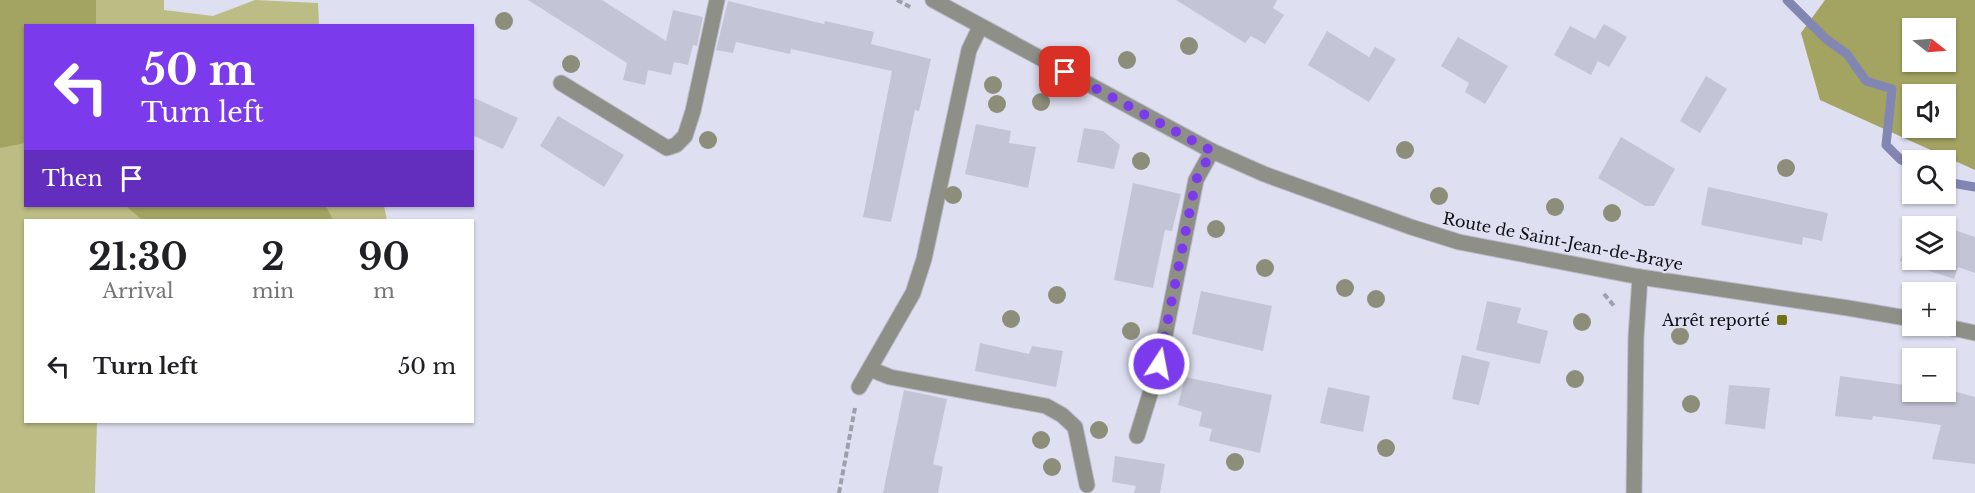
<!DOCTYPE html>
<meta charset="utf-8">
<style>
body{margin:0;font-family:"Libre Baskerville",serif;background:#f2f2f2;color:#202124;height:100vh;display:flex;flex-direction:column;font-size:22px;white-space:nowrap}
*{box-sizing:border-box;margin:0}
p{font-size:20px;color:#757577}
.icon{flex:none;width:33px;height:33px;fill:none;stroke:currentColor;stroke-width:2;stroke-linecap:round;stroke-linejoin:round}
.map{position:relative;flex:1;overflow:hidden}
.details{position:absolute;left:24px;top:219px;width:450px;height:204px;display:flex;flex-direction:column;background:#fff;border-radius:0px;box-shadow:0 2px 4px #0004}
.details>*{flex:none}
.guide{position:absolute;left:24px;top:24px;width:450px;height:183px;border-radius:0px;box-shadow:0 2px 4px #0004;background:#7c3aed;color:#fff;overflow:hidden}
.needle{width:39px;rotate:107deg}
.controls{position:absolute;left:1902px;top:18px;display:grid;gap:12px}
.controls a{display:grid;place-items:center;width:54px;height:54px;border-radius:0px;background:#fff;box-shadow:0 2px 4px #0004;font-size:30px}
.pin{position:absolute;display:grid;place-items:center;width:51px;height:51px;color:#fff;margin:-26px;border-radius:12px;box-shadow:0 3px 9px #0006}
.me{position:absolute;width:66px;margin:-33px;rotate:11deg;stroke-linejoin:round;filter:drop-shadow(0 0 4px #0008)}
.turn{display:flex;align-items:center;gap:21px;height:126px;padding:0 18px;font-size:27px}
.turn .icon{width:78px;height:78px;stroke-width:2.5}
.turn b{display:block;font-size:42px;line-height:51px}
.then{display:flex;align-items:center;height:57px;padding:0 18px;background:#0003;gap:12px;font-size:22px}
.eta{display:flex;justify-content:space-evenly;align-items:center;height:102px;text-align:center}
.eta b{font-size:36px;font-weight:700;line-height:42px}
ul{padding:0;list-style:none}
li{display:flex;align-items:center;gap:18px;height:90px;padding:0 18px}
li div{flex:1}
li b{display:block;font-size:22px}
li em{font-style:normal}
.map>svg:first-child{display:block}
</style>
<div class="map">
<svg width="1975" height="493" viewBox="0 0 1975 493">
<rect width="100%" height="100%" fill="#dee0f1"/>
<polygon fill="#bcbd84" points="0,0 164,0 164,10 213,16 255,0 318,3 319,25 26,26 26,206 384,206 387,220 26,220 26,422 97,422 95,493 0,493"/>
<g fill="#a3a462" fill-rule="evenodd">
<polygon points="0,0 96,0 96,25 26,26 25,143 0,148"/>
<path d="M1825,0H1975V170L1820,100L1801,33ZM1912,28H1946V62H1912ZM1912,94H1946V128H1912Z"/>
<polygon points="126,206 326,206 333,220 142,220"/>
</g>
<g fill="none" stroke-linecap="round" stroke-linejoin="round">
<g stroke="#8286b3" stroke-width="9">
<polyline points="1787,0 1826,39 1847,54 1866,81 1892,89 1886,145 1901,160 1912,165"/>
<polyline points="1946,180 1952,183 1975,187"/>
</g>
</g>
<g fill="#c3c5d6">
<polygon points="528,0 602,0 666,41 673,10 703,17 697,46 693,45 688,65 674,62 671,75 648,70 645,85 623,80 627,63"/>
<polygon points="1176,0 1277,0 1273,8 1284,15 1265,44 1251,36 1245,43"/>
<polygon points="728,1 824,24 825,21 874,32 871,44 931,59 919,111 915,110 891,222 863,217 892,71 791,49 790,54 736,42 733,53 716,50"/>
<polygon points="1604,24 1627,37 1609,67 1598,61 1591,75 1554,55 1570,26 1595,39"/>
<polygon points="1327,31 1369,57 1375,47 1396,59 1369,102 1308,65"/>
<polygon points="1458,37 1508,66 1485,104 1465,92 1469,83 1441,66"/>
<polygon points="1706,76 1727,89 1700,133 1680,121"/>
<polygon points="472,97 518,118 503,149 472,135"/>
<polygon points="558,116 624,155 604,187 540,146"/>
<polygon points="976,124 1011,131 1009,143 1036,147 1028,188 965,174"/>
<polygon points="1084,128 1103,131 1120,145 1114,169 1077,162"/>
<polygon points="1621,137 1675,169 1654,206 1645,206 1598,178"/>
<polygon points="1133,183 1181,194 1172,231 1165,230 1153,288 1114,280"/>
<polygon points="1708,187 1828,213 1822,241 1803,237 1802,245 1701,225"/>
<polygon points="1915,216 1944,226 1912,226 1912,260 1946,260 1946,227 1975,237 1975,273 1958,267 1954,279 1900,261"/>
<polygon points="1201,291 1272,306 1263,351 1192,334"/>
<polygon points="1487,301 1521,308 1517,323 1548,331 1540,364 1476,350"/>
<polygon points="980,343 1029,354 1032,346 1063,351 1056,387 975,371"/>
<polygon points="1462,355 1490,362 1479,405 1452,399"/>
<polygon points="1840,376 1912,386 1912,392 1957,392 1975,397 1975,464 1932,459 1941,425 1873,416 1872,420 1835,416"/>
<polygon points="1185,377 1272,395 1260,453 1209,441 1212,429 1199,426 1202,412 1178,405"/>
<polygon points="1729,385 1770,388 1765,429 1725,424"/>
<polygon points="1328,387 1370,396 1363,432 1320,423"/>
<polygon points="904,390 947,399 933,464 943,467 938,493 883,493"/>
<polygon points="1115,456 1165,464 1160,493 1134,493 1136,486 1112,482"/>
</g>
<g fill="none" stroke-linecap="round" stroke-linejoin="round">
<g stroke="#b9bac9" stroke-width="17">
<g id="minor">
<polyline points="933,0 1212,151 1264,174 1411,227 1459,242 1640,277 1848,308 1912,319"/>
<polyline points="561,83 667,148 676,145 685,136 693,111 717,0"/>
<polyline points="1943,326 1975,333"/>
<polyline points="870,369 890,377 1046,406 1062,415 1075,427 1087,485"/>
<polyline points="859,387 913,293 924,259 969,50 980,27"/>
<polyline points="1137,436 1159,365 1196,180 1212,151"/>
<polyline points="1634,493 1636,337 1640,277"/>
</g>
</g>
<g stroke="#9d9fac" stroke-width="4" stroke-dasharray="6 3" stroke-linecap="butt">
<polyline points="897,0 912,8"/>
<polyline points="1604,294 1615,307"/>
<polyline points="839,493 855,408"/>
</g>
<use href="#minor" stroke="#8e8f87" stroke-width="15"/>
</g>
<g fill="#8d8e7a">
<circle cx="504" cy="21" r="9"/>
<circle cx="1189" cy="46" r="9"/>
<circle cx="1127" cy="60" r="9"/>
<circle cx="571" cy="64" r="9"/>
<circle cx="993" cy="85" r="9"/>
<circle cx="1041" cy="102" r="9"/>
<circle cx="997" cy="104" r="9"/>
<circle cx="708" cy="140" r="9"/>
<circle cx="1405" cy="150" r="9"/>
<circle cx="1141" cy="161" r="9"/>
<circle cx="1786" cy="168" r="9"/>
<circle cx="953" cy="195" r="9"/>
<circle cx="1439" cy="196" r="9"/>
<circle cx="1555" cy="207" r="9"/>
<circle cx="1612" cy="213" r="9"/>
<circle cx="1216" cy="229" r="9"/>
<circle cx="1265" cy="268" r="9"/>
<circle cx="1345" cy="288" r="9"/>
<circle cx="1057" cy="295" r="9"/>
<circle cx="1376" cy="299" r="9"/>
<circle cx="1011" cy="319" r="9"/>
<circle cx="1582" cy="322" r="9"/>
<circle cx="1131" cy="331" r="9"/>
<circle cx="1680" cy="336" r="9"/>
<circle cx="1575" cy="379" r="9"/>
<circle cx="1691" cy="404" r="9"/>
<circle cx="1099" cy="430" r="9"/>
<circle cx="1041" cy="440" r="9"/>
<circle cx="1386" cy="448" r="9"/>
<circle cx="1235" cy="462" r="9"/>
<circle cx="1052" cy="467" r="9"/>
</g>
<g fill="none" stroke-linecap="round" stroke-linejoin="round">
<polyline stroke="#7c3aed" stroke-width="10" stroke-dasharray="0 18" points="1065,72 1212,151 1196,180 1159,364"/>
</g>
<rect fill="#727114" stroke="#dee0f1" stroke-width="2" x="1776" y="314" width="12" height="12" rx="3"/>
<g text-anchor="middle" stroke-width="4.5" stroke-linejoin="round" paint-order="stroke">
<g font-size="16" fill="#0e0f14" stroke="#dee0f1">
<text transform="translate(1563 241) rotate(11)" y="6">Route de Saint-Jean-de-Braye</text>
</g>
<g font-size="16" fill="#0e0f14" stroke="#dee0f1" text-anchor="end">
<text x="1770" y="326">Arrêt reporté</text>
</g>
</g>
</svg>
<div class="controls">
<a><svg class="needle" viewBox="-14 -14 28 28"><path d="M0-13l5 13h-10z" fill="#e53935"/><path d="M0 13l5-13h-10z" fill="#757577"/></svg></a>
<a><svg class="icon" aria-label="sound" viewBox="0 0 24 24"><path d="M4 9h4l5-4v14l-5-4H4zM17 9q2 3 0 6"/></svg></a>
<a><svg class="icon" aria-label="search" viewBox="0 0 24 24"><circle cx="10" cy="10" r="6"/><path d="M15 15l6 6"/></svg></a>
<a><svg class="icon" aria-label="layers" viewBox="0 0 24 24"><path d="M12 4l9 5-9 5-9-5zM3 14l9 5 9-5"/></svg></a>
<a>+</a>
<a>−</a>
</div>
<div class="pin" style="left:1065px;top:72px;background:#d93025"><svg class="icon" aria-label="arrive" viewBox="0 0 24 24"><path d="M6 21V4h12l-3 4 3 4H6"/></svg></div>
<svg class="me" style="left:1159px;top:364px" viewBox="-20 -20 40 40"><circle r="17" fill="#7c3aed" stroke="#fff" stroke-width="3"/><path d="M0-11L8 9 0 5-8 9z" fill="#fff"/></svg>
<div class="guide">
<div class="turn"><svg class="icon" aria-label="left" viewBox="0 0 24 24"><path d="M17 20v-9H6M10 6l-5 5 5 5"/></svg><div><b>50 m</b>Turn left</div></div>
<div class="then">Then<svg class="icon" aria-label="arrive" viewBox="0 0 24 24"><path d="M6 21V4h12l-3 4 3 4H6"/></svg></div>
</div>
<section class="details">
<div class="eta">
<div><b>21:30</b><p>Arrival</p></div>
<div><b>2</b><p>min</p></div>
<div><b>90</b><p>m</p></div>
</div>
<ul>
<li><svg class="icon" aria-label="left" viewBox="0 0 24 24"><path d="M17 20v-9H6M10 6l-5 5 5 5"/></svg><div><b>Turn left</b></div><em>50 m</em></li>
</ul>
</section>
</div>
